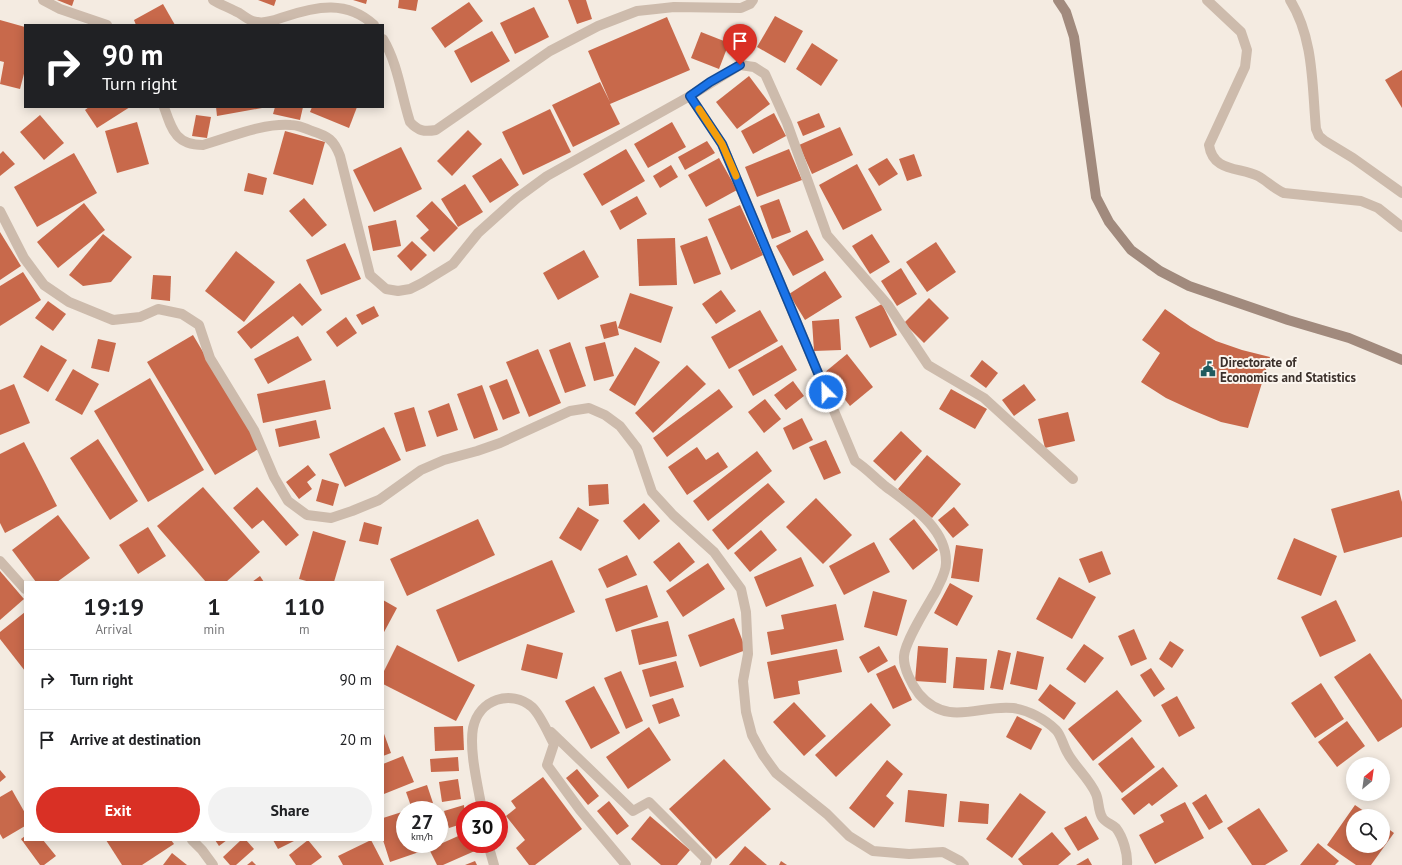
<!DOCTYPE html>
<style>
body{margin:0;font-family:"PT Sans",sans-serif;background:#f2f2f2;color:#202124;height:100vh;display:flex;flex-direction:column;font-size:15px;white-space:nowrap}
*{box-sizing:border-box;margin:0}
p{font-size:13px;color:#757577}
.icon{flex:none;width:22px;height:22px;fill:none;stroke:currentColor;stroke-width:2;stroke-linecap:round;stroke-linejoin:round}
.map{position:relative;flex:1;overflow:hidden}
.details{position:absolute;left:24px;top:581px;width:360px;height:260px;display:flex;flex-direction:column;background:#fff;border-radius:0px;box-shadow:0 2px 10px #0003}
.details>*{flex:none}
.banner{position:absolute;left:24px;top:24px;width:360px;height:84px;border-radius:0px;box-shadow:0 2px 10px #0003;background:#202124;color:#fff;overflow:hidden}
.needle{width:26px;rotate:29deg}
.controls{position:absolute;left:1346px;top:757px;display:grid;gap:8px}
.controls a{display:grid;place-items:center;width:44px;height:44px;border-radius:50%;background:#fff;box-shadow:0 2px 10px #0003;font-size:20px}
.speed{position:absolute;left:396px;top:801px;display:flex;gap:8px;font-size:20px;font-weight:700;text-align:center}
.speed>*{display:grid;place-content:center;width:52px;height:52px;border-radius:50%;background:#fff;box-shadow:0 2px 10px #0003;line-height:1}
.speed small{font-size:10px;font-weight:400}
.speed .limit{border:6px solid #d22;background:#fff;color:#111}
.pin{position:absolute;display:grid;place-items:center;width:34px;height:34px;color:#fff;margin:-41px -17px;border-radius:50% 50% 50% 0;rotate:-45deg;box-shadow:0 0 4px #0007}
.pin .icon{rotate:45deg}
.me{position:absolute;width:44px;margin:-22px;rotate:337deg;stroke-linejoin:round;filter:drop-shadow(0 0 3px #0008)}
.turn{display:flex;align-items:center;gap:14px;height:84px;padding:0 12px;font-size:18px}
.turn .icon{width:52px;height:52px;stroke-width:2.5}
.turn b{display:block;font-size:28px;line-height:34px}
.eta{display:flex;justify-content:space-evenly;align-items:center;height:68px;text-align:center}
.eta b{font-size:24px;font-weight:800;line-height:28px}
.button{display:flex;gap:8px;margin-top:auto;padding:8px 12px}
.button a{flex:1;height:46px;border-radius:24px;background:#d93025;color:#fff;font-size:16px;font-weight:800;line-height:46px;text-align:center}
.button a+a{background:#f2f2f2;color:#202124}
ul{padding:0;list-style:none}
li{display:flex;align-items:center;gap:12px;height:60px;padding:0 12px;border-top:1px solid #e0e0e0}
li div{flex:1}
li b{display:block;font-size:15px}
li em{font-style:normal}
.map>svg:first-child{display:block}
</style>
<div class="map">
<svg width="1402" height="865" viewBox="0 0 1402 865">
<rect width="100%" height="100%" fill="#f4ebe1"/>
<g fill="#c8694b">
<polygon points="57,0 74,0 72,6"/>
<polygon points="258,0 276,0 274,6"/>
<polygon points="353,0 367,0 366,4"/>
<polygon points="399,0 418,0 416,11 398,8"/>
<polygon points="568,0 586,0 592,19 577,24"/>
<polygon points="469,2 483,21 445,48 431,28"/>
<polygon points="163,4 175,25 136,25 134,20"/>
<polygon points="534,7 549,37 515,54 500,23"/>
<polygon points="775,16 803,31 785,63 757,47"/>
<polygon points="667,17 690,70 610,104 620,124 573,147 552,105 600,82 610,102 588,51"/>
<polygon points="0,20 25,27 25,70 20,89 0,84 4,62 0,61"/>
<polygon points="492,31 510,61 471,83 454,51"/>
<polygon points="701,32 729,43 719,69 691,58"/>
<polygon points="812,43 838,60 821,86 796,69"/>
<polygon points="1402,70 1402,108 1385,80"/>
<polygon points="749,76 770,104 737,129 716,102"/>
<polygon points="89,107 130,107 97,128 85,110"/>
<polygon points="216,107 262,107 262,108 217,116"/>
<polygon points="275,107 303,107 300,120 273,114"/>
<polygon points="312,107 357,107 349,128 310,112"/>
<polygon points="550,109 571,152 523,175 502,132"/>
<polygon points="774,113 786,136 753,154 741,131"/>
<polygon points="819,113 825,127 803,136 797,122"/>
<polygon points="40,115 64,143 44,160 20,132"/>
<polygon points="196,115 211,117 207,138 192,136"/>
<polygon points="137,122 149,164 117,173 105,131"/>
<polygon points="672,122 686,147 648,168 634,144"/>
<polygon points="840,127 853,155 812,174 799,145"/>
<polygon points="468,130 482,144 452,176 437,161"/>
<polygon points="285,131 325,142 313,185 273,174"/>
<polygon points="707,141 715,153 685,170 678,157"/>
<polygon points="401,147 422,189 374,212 353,170"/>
<polygon points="626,149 645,181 602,206 583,174"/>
<polygon points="789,149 802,180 757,197 745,167"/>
<polygon points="3,151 15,164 0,176 0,154"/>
<polygon points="74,153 97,193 37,227 14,187"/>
<polygon points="914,154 922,176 907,181 899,159"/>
<polygon points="501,158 519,185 490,203 472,176"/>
<polygon points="719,158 737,190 706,207 688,175"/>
<polygon points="887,158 898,174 879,186 868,169"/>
<polygon points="857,164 882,210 843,230 819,185"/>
<polygon points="671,165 678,177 660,188 653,176"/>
<polygon points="248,173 267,178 263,195 244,191"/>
<polygon points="465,184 483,212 458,227 441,199"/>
<polygon points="637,196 647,214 620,230 610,211"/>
<polygon points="304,198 327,225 312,237 289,211"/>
<polygon points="779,199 791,232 772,239 760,206"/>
<polygon points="432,201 458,228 434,252 420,238 429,230 416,216"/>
<polygon points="84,203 105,230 58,268 37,242"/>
<polygon points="740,205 763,255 731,270 708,219"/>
<polygon points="396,220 401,246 373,251 368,226"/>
<polygon points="807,230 824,260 793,276 776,246"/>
<polygon points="0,232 21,266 0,280"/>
<polygon points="103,234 132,257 111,282 83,286 69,275"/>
<polygon points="872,234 890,262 870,274 852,246"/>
<polygon points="707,236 721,274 694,284 680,246"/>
<polygon points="675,238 677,285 639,286 637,239"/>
<polygon points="412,241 427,255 411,271 397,256"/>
<polygon points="936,242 956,272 927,292 906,262"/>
<polygon points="345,243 361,279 321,295 306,260"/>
<polygon points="584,250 599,277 558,300 543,273"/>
<polygon points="236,251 275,282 244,322 205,291"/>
<polygon points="901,268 917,294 897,306 881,281"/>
<polygon points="825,271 842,297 805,320 789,294"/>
<polygon points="23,272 41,300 0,326 0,286"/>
<polygon points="153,275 171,276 170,301 151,299"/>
<polygon points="300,283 322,310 302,326 293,316 251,349 237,332"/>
<polygon points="721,290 736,311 716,324 702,304"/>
<polygon points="630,293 673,307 661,343 618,328"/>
<polygon points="929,298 949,318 924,343 904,323"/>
<polygon points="48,301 66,314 53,331 35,318"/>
<polygon points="882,304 897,335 870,348 855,317"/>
<polygon points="374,306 379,316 362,325 356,315"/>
<polygon points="1165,309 1191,327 1216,341 1242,350 1270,357 1248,428 1221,422 1192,410 1166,398 1141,382 1160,353 1142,340"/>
<polygon points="760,310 778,341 729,369 711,337"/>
<polygon points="346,317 357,333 337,347 326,332"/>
<polygon points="839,319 841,350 814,351 812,321"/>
<polygon points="616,321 619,335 604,339 600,325"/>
<polygon points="193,335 260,448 215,475 147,362"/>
<polygon points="298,336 312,360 268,384 254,359"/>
<polygon points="98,339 116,343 109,372 91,368"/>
<polygon points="570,342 586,386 565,393 549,350"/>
<polygon points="605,342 614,376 594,381 585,347"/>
<polygon points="41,345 67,360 48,392 23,377"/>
<polygon points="782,345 797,370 753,396 738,370"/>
<polygon points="635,347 660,362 635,406 609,390"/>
<polygon points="538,349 561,403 529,417 506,362"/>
<polygon points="847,354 873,387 850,406 824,373"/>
<polygon points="982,360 998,373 986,388 970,376"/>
<polygon points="687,365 706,384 653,433 635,413"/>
<polygon points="73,369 99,384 82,415 55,400"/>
<polygon points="150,378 204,470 148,502 94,411"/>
<polygon points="507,379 520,413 503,420 489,386"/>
<polygon points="325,380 331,409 263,423 257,394"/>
<polygon points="793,381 804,396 786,410 774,395"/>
<polygon points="14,384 30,423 0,435 0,390"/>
<polygon points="1024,384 1036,400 1014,416 1002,400"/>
<polygon points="482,385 498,430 474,439 457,394"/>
<polygon points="719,389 733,407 667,457 653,438"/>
<polygon points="951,389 987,409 975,429 939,409"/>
<polygon points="765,399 781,419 764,433 748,412"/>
<polygon points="449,403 458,430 437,437 428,411"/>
<polygon points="414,407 426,446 406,452 394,413"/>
<polygon points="1068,412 1075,441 1045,448 1038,419"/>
<polygon points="802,418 813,440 793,450 783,428"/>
<polygon points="316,420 320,438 279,447 275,429"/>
<polygon points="384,427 401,460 345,487 329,454"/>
<polygon points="901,431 922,451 895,481 873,461"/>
<polygon points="98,439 138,501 110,520 70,458"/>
<polygon points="826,440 841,473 824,480 809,447"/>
<polygon points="24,442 57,506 5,533 0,523 0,454"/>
<polygon points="697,447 706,460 718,452 728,467 687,495 668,467"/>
<polygon points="757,451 772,471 708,521 693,501"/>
<polygon points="927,455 961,484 932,518 898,489"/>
<polygon points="308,465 316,475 307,482 312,489 299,499 286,482"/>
<polygon points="322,479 339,484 333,506 316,501"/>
<polygon points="768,483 785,502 728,550 712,530"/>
<polygon points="608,484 609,504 589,506 588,485"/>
<polygon points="203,487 260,552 226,582 206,582 157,526"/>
<polygon points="257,487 299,535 286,546 263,520 252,529 233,508"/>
<polygon points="1399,490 1402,502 1402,537 1344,553 1331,509"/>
<polygon points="816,498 852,535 823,564 786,527"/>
<polygon points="644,503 660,521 639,540 623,521"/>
<polygon points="578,507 599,520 581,551 559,538"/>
<polygon points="954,507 969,525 953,538 938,520"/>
<polygon points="58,515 90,558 57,582 36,582 12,550"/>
<polygon points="478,519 495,555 407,596 390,559"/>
<polygon points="914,519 938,550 913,570 889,539"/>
<polygon points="364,522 382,527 378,545 359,541"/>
<polygon points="148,527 166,556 138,574 119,545"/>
<polygon points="761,530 777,550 750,572 734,553"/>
<polygon points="313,531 346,541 334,582 310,582 299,579"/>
<polygon points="1294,538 1337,556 1321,596 1277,579"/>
<polygon points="679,542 695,562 670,582 653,562"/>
<polygon points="874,542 890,572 844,595 829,566"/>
<polygon points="956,545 983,549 979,582 951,578"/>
<polygon points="1102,551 1111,574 1089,583 1079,559"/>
<polygon points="627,555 637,575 607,588 598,569"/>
<polygon points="801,557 814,586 766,607 754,577"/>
<polygon points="552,560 575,612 458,662 436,610"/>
<polygon points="708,563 725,589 683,617 666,591"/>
<polygon points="0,571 24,599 0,620"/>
<polygon points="260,576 264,582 252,582"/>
<polygon points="1059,577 1096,597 1072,639 1036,619"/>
<polygon points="950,583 973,596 957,626 934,613"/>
<polygon points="647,585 658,617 616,632 605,599"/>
<polygon points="873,591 907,600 897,636 864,627"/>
<polygon points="383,600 397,608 383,634"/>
<polygon points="1336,600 1356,641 1320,657 1301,617"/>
<polygon points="836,604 844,640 771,655 767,632 784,629 781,615"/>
<polygon points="25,612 25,671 0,639 0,632"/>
<polygon points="734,618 746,650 700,667 688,635"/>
<polygon points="668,621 677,656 639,665 631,630"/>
<polygon points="1134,629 1147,659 1131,666 1118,636"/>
<polygon points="1170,641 1184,650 1172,668 1159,659"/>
<polygon points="527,644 563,653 557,679 521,670"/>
<polygon points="1084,644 1104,658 1085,683 1066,669"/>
<polygon points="397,645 475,685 456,721 383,684 383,673"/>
<polygon points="879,646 888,661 868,673 859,657"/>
<polygon points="918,646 948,648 946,683 915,681"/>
<polygon points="837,649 842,672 798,681 800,694 774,699 767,662"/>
<polygon points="998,650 1011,653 1003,690 990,688"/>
<polygon points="1017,651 1044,657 1037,690 1010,684"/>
<polygon points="1370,653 1402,700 1402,727 1378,742 1334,677"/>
<polygon points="956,657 987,659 984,690 953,688"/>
<polygon points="676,661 684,687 650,697 642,670"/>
<polygon points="895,665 912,700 893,709 876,674"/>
<polygon points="1151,668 1165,689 1154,697 1140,675"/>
<polygon points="621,671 643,721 626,729 604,678"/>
<polygon points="1321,683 1344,719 1315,738 1291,703"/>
<polygon points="1050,684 1076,703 1064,720 1038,700"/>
<polygon points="594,686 620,733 591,749 565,701"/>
<polygon points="1117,690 1142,721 1093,761 1068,729"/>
<polygon points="1177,696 1195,728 1179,737 1161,705"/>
<polygon points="673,698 680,716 659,724 652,705"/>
<polygon points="794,702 826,736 804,756 773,722"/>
<polygon points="871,703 891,725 836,777 815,755"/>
<polygon points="1017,716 1042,729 1031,750 1006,737"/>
<polygon points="1347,721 1365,746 1337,767 1318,742"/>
<polygon points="463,726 464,750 435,751 434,727"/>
<polygon points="649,727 671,760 628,789 606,757"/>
<polygon points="383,731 391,753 383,756"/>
<polygon points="1132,737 1155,767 1122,793 1098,764"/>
<polygon points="403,756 414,782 384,794 383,764"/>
<polygon points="458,757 459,771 431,772 430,759"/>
<polygon points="724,759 771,809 716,859 669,809"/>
<polygon points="887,760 903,774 886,796 894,803 874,828 849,808"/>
<polygon points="1163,767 1178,786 1152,806 1149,803 1134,815 1121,799"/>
<polygon points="577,769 599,796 588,805 566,778"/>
<polygon points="0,770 6,777 0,782"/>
<polygon points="543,777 582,829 535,865 529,865 516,848 525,840 506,816 516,808 511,801"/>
<polygon points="458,779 461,799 442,802 439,782"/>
<polygon points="427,785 433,803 412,809 406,792"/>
<polygon points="12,790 25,813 25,826 3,839 0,834 0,797"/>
<polygon points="908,790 947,794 944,827 905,822"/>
<polygon points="1020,793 1046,812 1012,858 986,839"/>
<polygon points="1206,794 1223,822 1209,830 1192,803"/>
<polygon points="609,801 629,826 617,835 597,811"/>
<polygon points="960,801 989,804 988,824 958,822"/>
<polygon points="1185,802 1204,838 1155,864 1139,835 1164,822 1160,815"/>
<polygon points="464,805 465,823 449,828 444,811"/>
<polygon points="1355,805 1371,816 1353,816 1353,846 1383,846 1383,825 1394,833 1371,865 1356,865 1327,845"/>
<polygon points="1259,808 1288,851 1265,865 1252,865 1227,828"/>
<polygon points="405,811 405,844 419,844 422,851 390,862 383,840 383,818"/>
<polygon points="650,816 690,850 677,865 661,865 631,839"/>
<polygon points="1086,816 1099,839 1078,851 1064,828"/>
<polygon points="1052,832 1071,854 1058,865 1023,865 1018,859"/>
<polygon points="465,833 465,844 475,844 477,850 443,865 437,865 429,849"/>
<polygon points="25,836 25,840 43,840 56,856 44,865 40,865 21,839"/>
<polygon points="106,840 171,840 174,844 142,865 122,865"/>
<polygon points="215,840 227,840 219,846"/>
<polygon points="241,840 246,840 254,849 236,865 230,865 223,857"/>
<polygon points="273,840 296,840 278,849"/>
<polygon points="308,840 322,857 311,865 296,865 289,855"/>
<polygon points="371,840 384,865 343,865 338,856"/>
<polygon points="1318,843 1339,861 1335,865 1300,865"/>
<polygon points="745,846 767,865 729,865"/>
<polygon points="172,853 187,865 163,865"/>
<polygon points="1088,858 1092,865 1076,865"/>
<polygon points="252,861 256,865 247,865"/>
<polygon points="475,861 477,865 465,865"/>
<polygon points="781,861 787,865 779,865"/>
</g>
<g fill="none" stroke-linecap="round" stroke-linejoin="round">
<g stroke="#cdbbac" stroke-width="10">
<polyline points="43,0 60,9 107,25"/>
<path d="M213,0C221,5 228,7 235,11C243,14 248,21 257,22C266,24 275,20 284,17C317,6 347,0 374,25"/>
<path d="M1207,0L1241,32L1247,50L1245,67L1209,145C1213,172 1239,167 1258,176C1267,181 1274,189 1284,193L1361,201L1378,208L1402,227"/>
<path d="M1290,0C1314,38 1312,86 1316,129L1319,136L1325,141L1353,158L1402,193"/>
<path d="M383,39C398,64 401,94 410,122C418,131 424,132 436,130L550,51L598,26L637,11L656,9L674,7L741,8L750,4L753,0"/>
<polyline points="690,96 740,65 754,67 765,74 787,123 827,235 888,305 928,365 984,398 1073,479"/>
<path d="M164,107C172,130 176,145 203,145C231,137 262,123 291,125C298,125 305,128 312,131C328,136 334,140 340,156L370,275L386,289L398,291L410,289L422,283L453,264L478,233L517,198L547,176L690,96L722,144L855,461C866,468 874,477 885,486C910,505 947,528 946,563C946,573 940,582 936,591C928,605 905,641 904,656C903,668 912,685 919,694C948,728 980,704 1013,708C1028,710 1045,719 1056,730C1061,735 1063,745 1067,752C1074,766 1089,778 1096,794C1099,801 1098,810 1102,817C1104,822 1112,824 1116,828C1123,837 1128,854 1127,865"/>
<polyline points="0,211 24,258 44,285 69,302 113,320 140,317 158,309 182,314 199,325 210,358 254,430 274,477 288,501 307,515 331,518 352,511 379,500 421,470 444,460 477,451 500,443 570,411 589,408 605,415 620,426 637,448 652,492 673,515 714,552 741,589 746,612 748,654 743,681 746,712 752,735 763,755 776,773 827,814 849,836 873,851 909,854 943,852 960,861 964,865"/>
<polyline points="0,561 25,589"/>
<polyline points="551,732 633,811 649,802 707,860 705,865"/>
<path d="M482,810C478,786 469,751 473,728C479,699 511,689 532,707C540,714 549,735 554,744L547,765L580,810L626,865"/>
<polyline points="192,840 202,850 213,865"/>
<polyline points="488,844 494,865"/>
</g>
<polyline stroke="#a18a7d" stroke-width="10" points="1058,0 1066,12 1074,37 1096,197 1109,222 1131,250 1160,271 1189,286 1288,320 1349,338 1402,360"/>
</g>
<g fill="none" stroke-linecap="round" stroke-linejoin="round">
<g stroke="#114b97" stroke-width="10">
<polyline id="route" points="740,65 710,82 690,96 722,144 826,392"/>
</g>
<use href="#route" stroke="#1a73e8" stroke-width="7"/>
<polyline stroke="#f59e0b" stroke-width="7" points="699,109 722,144 736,176"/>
</g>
<defs>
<g id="civic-bare" transform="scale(1.2)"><path d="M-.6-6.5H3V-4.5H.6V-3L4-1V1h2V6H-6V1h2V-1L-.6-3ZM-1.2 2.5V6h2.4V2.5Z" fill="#1f5a5e" stroke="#fbf5ee" stroke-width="2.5" paint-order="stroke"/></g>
</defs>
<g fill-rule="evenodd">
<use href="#civic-bare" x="1208" y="369"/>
</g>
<g text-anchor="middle" stroke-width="4" stroke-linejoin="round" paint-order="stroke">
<g font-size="13" font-weight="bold" fill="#3b302b" stroke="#fbf5ee" text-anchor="start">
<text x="1220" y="367">Directorate of<tspan x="1220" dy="15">Economics and Statistics</tspan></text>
</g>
</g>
</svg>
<div class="controls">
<a><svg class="needle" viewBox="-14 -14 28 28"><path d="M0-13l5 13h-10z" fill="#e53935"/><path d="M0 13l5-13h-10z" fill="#757577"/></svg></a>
<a><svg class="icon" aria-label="search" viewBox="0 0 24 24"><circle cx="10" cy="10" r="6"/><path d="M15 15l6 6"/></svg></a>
</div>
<div class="speed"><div>27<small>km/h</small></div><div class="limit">30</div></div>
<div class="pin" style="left:740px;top:65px;background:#d93025"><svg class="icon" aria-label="arrive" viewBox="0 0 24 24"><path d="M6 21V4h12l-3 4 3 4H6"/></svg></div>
<svg class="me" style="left:826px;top:392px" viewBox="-20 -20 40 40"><circle r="17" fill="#1a73e8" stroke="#fff" stroke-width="3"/><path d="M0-11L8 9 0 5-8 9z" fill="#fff"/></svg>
<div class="banner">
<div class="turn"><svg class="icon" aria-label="right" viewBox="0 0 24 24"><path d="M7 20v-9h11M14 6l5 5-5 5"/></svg><div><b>90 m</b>Turn right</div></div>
</div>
<section class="details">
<div class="eta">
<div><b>19:19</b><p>Arrival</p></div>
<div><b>1</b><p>min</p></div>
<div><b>110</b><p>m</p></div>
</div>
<ul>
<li><svg class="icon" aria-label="right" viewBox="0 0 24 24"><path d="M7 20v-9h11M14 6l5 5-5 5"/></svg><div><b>Turn right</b></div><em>90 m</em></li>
<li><svg class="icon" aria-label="arrive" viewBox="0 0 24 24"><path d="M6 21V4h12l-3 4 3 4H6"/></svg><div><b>Arrive at destination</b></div><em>20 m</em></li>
</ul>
<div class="button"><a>Exit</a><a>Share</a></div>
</section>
</div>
